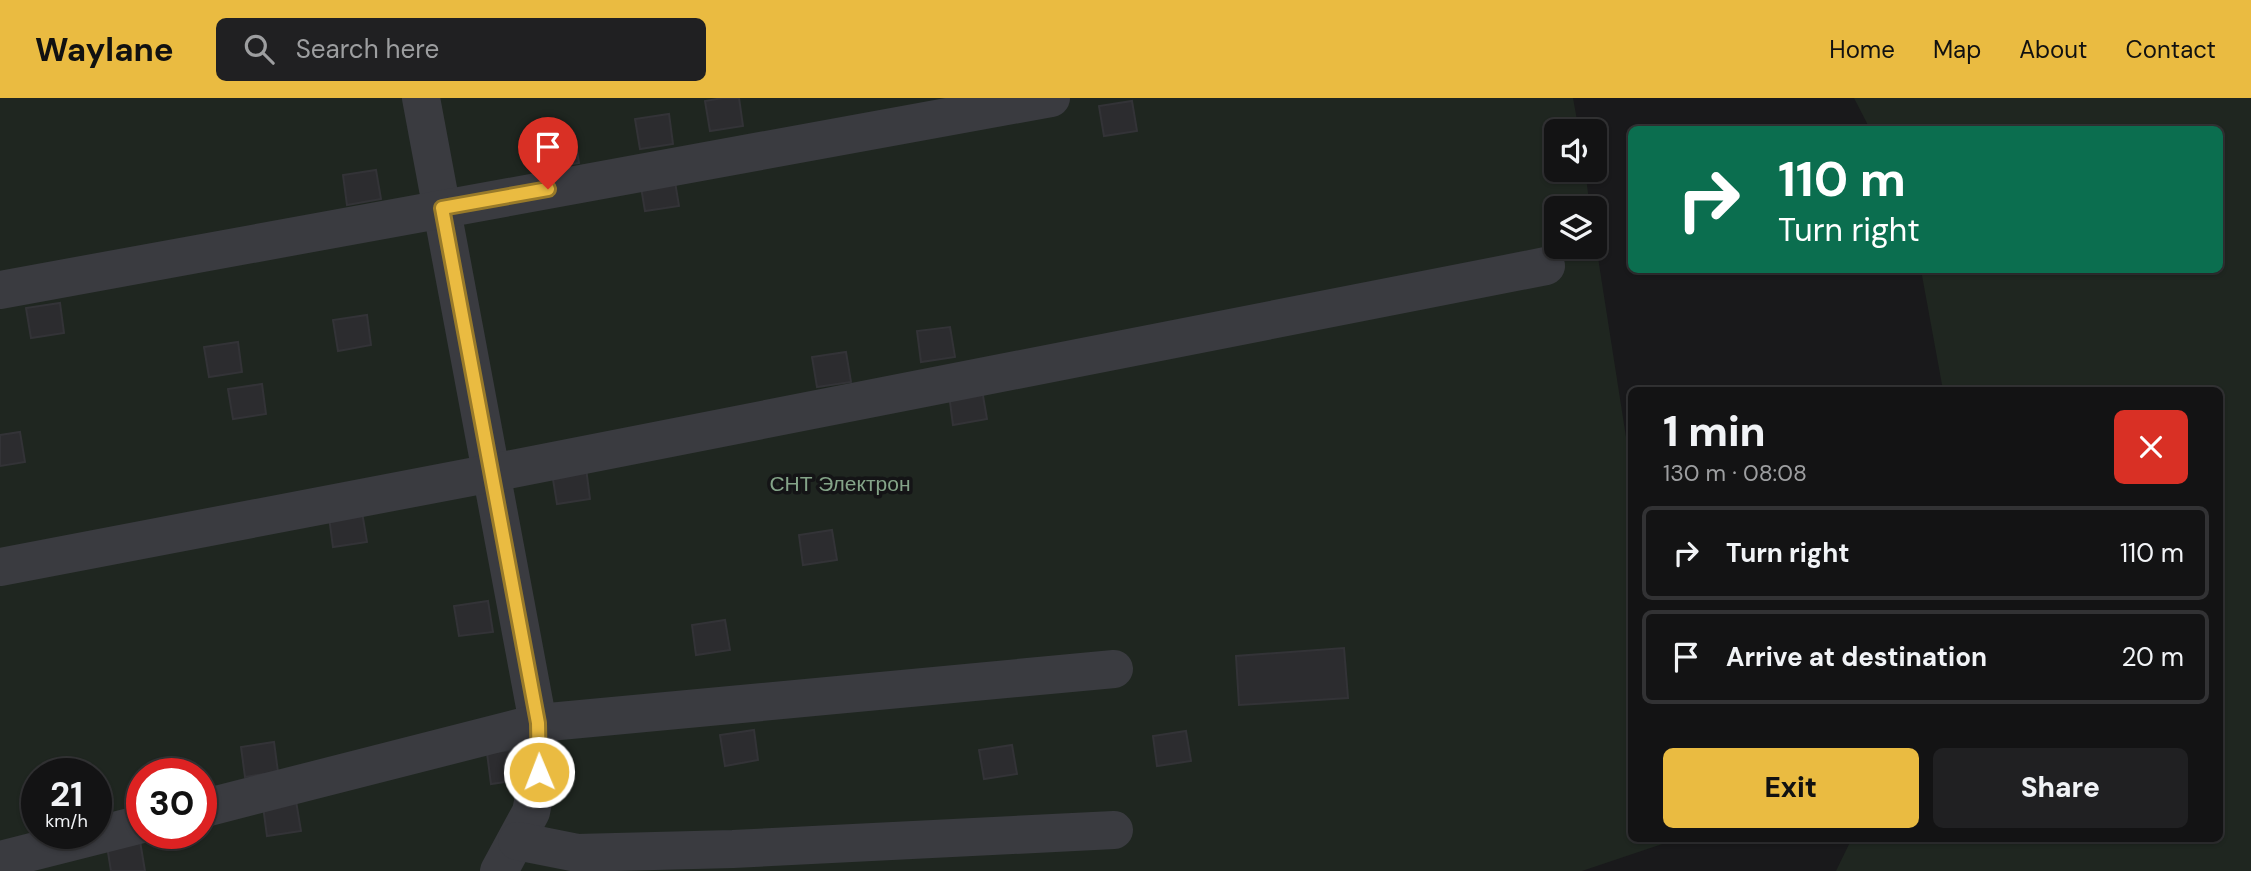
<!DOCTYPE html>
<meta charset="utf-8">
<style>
body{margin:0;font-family:"DM Sans",sans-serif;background:#202022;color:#f1f3f6;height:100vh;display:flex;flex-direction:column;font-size:26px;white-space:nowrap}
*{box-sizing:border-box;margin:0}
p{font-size:23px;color:#9d9ea0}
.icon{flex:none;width:38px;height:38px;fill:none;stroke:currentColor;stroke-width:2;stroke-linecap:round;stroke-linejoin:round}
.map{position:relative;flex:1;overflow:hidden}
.sheet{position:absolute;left:1628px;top:289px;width:595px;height:455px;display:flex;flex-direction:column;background:#131314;border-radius:10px;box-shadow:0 2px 5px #0004,0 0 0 2px #323234}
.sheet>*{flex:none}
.guide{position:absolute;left:1628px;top:28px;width:595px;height:147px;border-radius:10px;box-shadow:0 2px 5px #0004,0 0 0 2px #323234;background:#0b6e4f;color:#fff;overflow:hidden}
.buttons{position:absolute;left:1544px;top:21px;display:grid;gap:14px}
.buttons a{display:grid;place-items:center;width:63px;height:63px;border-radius:10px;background:#131314;box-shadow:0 2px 5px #0004,0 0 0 2px #323234;font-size:35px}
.speed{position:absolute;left:21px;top:660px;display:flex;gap:14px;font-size:35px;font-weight:700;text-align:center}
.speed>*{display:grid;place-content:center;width:91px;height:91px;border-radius:50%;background:#131314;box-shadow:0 2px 5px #0004,0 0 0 2px #323234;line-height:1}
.speed small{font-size:18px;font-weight:400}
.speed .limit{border:10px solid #d22;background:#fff;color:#111}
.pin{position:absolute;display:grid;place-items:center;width:60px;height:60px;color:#fff;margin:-72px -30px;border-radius:50% 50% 50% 0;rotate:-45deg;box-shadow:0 0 7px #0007}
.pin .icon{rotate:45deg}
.me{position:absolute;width:77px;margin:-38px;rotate:359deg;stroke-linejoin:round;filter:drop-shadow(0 0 5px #0008)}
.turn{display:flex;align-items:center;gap:24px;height:147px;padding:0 35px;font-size:32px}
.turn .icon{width:91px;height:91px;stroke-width:2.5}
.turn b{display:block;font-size:49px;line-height:60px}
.round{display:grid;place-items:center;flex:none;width:74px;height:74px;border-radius:10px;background:#202022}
.headline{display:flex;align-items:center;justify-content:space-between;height:119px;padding:0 35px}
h1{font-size:42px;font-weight:800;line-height:52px}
.primary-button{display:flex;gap:14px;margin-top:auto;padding:14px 35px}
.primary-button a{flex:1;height:80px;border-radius:10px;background:#eabb41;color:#111;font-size:28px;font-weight:800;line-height:80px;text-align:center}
.primary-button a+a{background:#202022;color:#f1f3f6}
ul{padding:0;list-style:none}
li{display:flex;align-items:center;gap:21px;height:94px;margin:0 14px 10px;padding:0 21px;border:4px solid #323234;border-radius:10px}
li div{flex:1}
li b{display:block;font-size:26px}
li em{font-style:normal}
header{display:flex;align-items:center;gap:42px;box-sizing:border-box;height:98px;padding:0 35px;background:#eabb41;color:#111}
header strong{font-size:33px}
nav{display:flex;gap:38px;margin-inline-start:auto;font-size:24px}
.search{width:490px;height:63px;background:#202022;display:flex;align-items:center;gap:18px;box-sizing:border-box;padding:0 24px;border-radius:10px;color:#9d9ea0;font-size:26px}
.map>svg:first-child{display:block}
</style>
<header>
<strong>Waylane</strong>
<div class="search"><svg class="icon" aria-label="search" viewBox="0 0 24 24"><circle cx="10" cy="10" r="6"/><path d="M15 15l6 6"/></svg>Search here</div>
<nav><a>Home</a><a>Map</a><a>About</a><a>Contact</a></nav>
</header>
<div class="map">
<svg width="2251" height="773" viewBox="0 0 2251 773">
<rect width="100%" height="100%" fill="#19191b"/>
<g fill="#1f2620" fill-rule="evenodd">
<path d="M0,0H1573L1579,33H1556V72H1585L1590,110H1556V149H1594V134L1631,371V740H1680L1582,773H0ZM37,676H96V735H37ZM142,676H201V735H142Z"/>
<polygon points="1854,0 2251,0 2251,773 1836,773 1852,740 2219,740 2219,292 1943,292 1921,172 2219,172 2219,32 1870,31"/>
</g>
<g fill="#2c2c2f" stroke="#333337" stroke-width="2">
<polygon points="723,0 739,0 743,28 710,33 705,3"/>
<polygon points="1132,3 1137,33 1104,38 1099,8"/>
<polygon points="669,16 673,46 640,51 635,21"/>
<polygon points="574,35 579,65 545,70 541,40"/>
<polygon points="376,72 381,101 347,107 343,77"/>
<polygon points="674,78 679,108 645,113 640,83"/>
<polygon points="60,205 64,235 31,240 26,210"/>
<polygon points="367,217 371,247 338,253 333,222"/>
<polygon points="950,229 955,259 921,264 917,233"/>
<polygon points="238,244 242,274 209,279 204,249"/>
<polygon points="846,254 851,284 817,289 812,259"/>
<polygon points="262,286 266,316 233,321 228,291"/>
<polygon points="982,292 987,321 953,327 949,296"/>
<polygon points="20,334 25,364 0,368 0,337"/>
<polygon points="586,370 590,401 557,406 552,375"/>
<polygon points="362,414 367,444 333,449 329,419"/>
<polygon points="832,432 837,462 803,467 799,437"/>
<polygon points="488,503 493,534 459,538 454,508"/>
<polygon points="725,522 730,552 696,557 692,527"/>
<polygon points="1344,550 1348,600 1239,607 1236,558"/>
<polygon points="754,632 758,662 725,668 720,637"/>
<polygon points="1186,633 1191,663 1157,668 1153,638"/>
<polygon points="274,644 278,674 245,679 241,649"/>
<polygon points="1012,647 1017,676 984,681 979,652"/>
<polygon points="520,651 525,681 491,686 487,655"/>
<polygon points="296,703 301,733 267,738 263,708"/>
<polygon points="140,743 145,773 111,773 107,748"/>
</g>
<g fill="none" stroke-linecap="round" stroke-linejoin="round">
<g stroke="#3a3b40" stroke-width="38">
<polyline points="421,0 538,625 539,674 531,714 499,773"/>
<polyline points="0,192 1051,0"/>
<polyline points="0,469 492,375 1546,168"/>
<polyline points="201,711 538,625 1114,571"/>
<polyline points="517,743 577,755 733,751 1114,732"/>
<polyline points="0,762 142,726"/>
</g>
</g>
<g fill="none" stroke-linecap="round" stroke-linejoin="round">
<g stroke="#987a2a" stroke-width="18">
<polyline id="route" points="539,674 538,625 442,110 548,91"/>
</g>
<use href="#route" stroke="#eabb41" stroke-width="12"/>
</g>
<g text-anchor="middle" stroke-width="7" stroke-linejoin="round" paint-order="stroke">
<g font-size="21" fill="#84a488" stroke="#141416">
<text x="840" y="393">СНТ Электрон</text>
</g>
</g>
</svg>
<div class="buttons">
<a><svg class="icon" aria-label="sound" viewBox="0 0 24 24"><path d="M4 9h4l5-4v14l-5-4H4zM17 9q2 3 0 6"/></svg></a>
<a><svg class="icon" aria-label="layers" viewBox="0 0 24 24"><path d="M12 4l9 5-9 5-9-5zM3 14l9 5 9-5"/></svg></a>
</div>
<div class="speed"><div>21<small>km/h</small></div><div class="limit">30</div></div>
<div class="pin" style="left:548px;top:91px;background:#d93025"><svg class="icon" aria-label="arrive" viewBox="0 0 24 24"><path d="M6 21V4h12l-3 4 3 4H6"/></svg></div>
<svg class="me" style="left:539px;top:674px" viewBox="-20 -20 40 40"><circle r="17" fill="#eabb41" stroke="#fff" stroke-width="3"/><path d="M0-11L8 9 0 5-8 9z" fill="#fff"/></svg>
<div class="guide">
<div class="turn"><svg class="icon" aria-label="right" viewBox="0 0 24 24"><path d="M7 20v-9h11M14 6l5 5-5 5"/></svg><div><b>110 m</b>Turn right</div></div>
</div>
<section class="sheet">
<div class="headline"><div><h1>1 min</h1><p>130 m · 08:08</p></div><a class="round" style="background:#d93025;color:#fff"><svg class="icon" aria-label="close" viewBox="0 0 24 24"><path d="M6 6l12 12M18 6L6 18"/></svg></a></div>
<ul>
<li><svg class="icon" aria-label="right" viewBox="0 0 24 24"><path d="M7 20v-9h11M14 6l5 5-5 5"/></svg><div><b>Turn right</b></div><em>110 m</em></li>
<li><svg class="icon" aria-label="arrive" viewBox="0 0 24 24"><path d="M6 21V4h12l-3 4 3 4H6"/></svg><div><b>Arrive at destination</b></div><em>20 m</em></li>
</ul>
<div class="primary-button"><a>Exit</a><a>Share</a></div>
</section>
</div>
